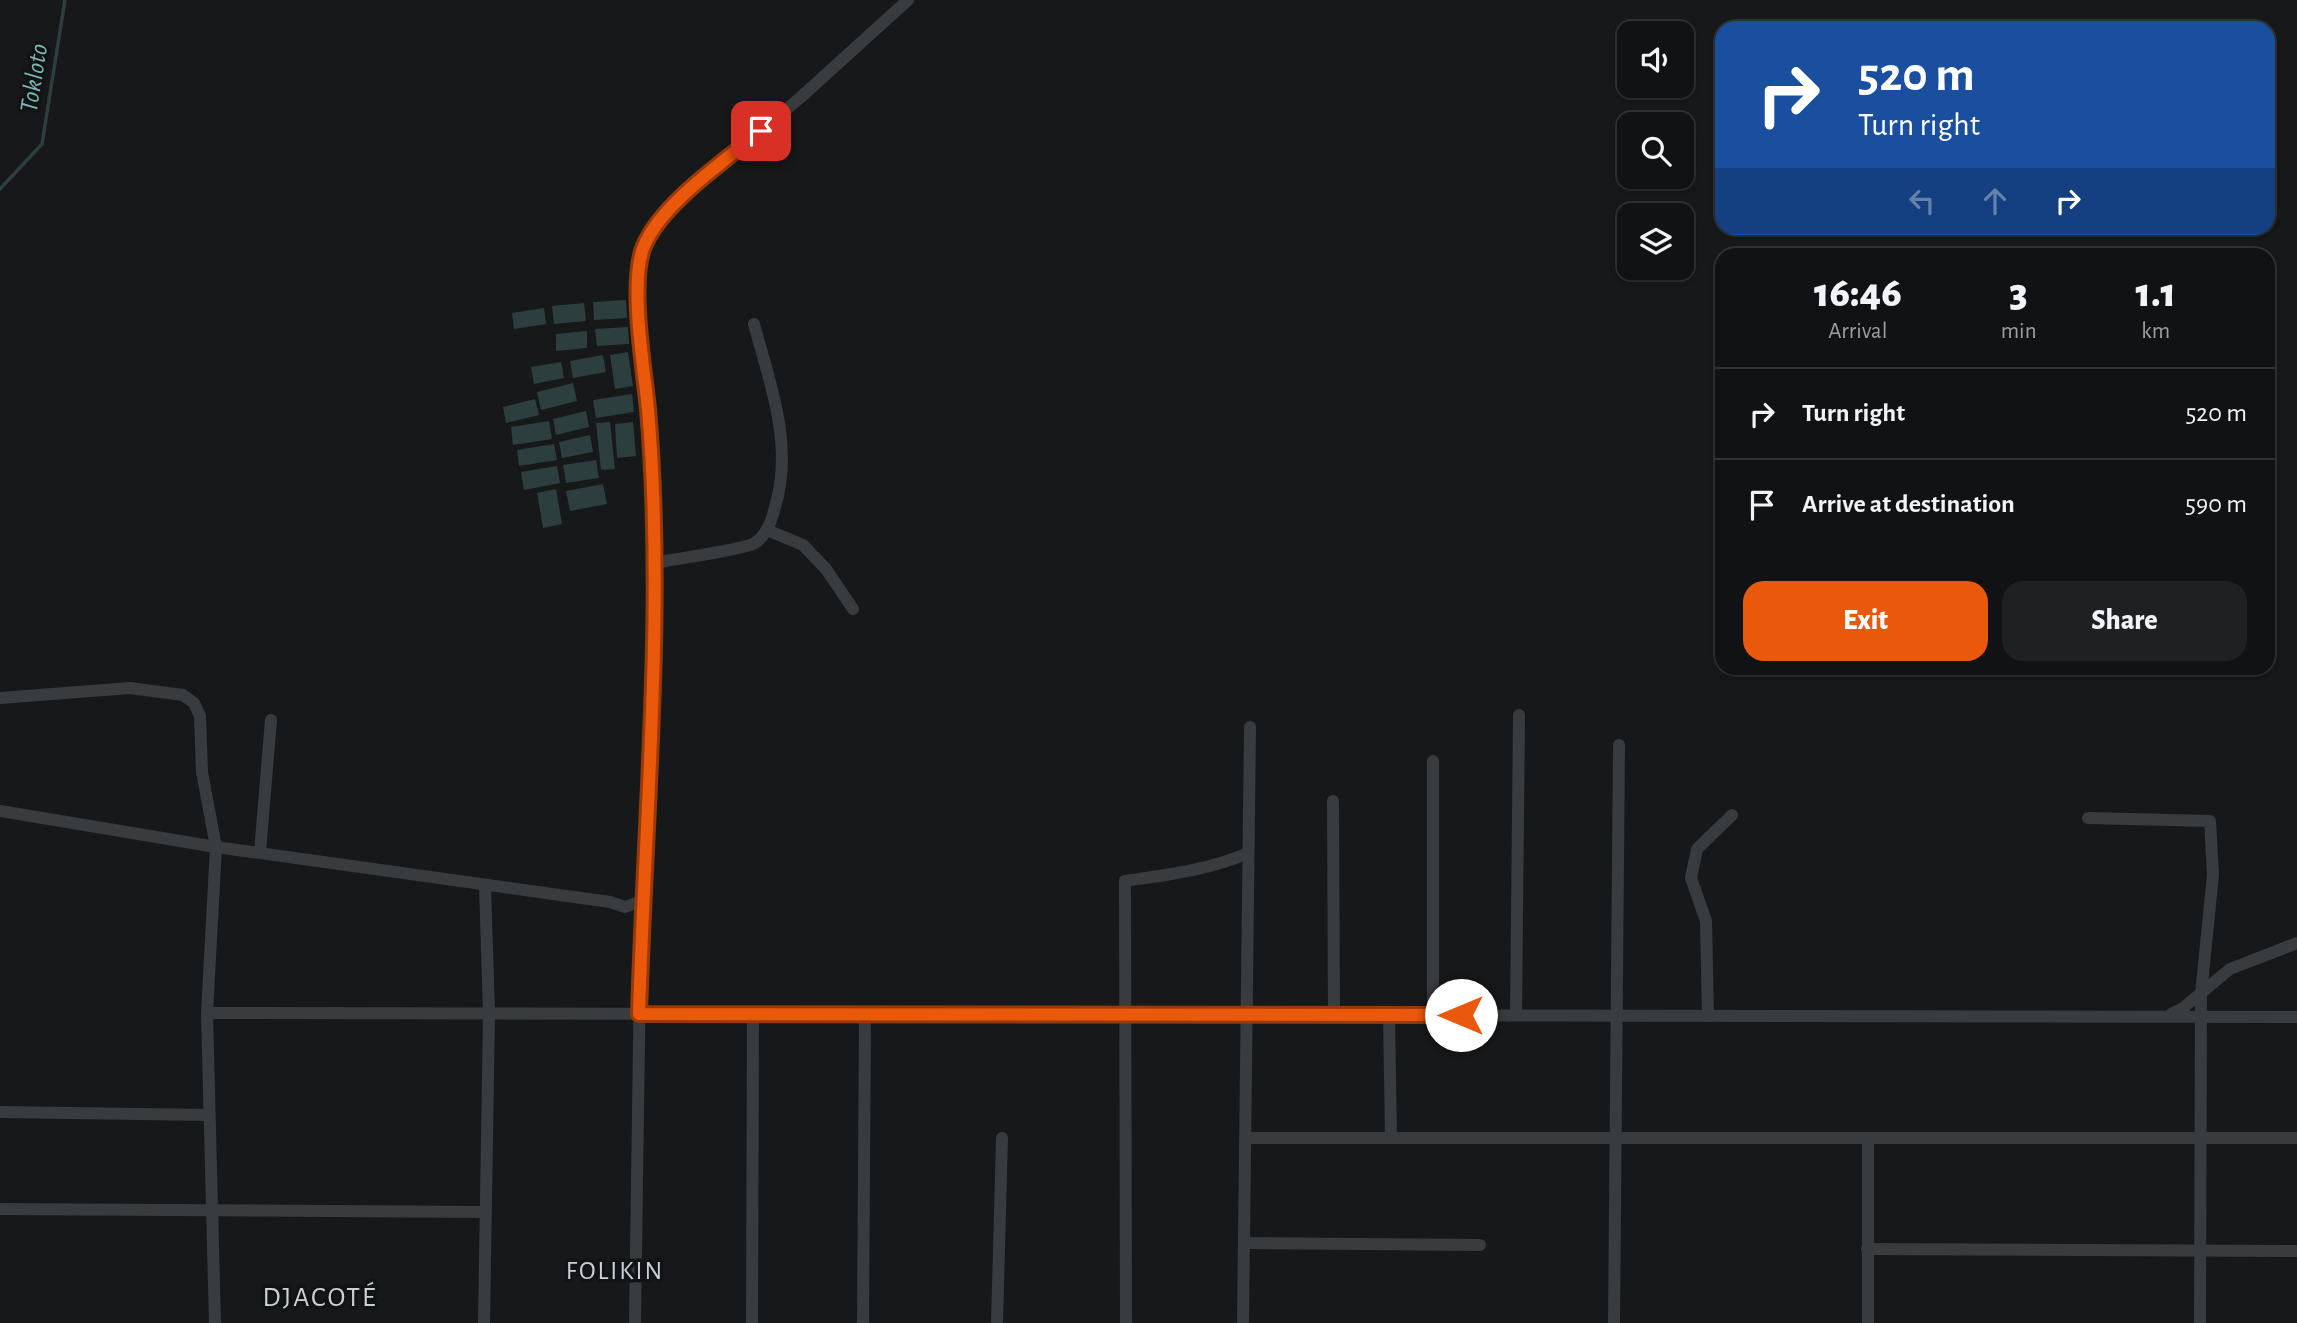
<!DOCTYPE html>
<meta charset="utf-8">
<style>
body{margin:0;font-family:"Alegreya Sans",sans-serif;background:#1e2021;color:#f1f3f6;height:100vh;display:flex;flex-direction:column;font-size:26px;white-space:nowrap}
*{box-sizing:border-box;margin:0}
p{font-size:23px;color:#9c9ea0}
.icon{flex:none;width:38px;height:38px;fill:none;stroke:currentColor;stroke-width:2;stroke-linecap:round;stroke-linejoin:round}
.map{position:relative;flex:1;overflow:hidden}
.sheet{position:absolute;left:1715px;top:248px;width:560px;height:427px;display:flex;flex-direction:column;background:#111213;border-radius:21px;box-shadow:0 2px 5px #0004,0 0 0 2px #303233}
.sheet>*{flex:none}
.top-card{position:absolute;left:1715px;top:21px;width:560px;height:214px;border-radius:21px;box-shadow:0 2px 5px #0004,0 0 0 2px #303233;background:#1a4fa0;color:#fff;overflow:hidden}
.tools{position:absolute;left:1617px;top:21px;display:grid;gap:14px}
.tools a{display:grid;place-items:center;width:77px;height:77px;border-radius:14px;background:#111213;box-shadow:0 2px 5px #0004,0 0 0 2px #303233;font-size:35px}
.pin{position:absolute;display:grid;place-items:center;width:60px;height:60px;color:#fff;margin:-30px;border-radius:14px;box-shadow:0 4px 10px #0006}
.me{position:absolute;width:77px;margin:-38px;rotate:270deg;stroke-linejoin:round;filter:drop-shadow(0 0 5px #0008)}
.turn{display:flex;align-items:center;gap:24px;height:147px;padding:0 28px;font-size:32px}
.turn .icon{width:91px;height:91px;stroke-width:2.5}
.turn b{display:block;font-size:49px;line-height:60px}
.lanes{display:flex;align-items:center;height:66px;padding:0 28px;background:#0003;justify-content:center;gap:35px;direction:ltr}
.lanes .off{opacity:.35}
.eta{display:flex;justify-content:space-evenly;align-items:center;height:119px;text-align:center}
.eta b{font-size:42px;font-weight:800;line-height:49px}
.primary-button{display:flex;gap:14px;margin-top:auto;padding:14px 28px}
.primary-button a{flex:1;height:80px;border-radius:21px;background:#ea580c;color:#fff;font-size:28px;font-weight:800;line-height:80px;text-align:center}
.primary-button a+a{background:#1e2021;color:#f1f3f6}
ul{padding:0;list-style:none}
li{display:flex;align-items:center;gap:21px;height:91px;padding:0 28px;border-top:2px solid #303233}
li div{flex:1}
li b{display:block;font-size:26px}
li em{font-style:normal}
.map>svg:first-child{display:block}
</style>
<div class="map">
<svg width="2297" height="1323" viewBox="0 0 2297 1323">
<rect width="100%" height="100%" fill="#171819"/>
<g fill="#2c3e3e">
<polygon points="626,300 627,318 594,320 593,302"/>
<polygon points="584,303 586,321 554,324 552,306"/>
<polygon points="544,308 546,324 514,329 512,313"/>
<polygon points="628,327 629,344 597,346 595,329"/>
<polygon points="587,331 587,348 556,351 556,334"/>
<polygon points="628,352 633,386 615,389 610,355"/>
<polygon points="603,355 606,372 573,378 570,361"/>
<polygon points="561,362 564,378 534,384 531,367"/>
<polygon points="573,383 577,401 541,410 537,392"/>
<polygon points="632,394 634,412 596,418 593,400"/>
<polygon points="535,399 539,415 506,423 503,407"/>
<polygon points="586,411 589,427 556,435 553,419"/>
<polygon points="549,421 552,439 513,445 511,427"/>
<polygon points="610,422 615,469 601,470 596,423"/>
<polygon points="633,422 636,456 617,458 615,424"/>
<polygon points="590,435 593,452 562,458 559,442"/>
<polygon points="554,444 557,460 519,466 517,450"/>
<polygon points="596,460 599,478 566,483 563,465"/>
<polygon points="557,466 560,483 524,490 521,472"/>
<polygon points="603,484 607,504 570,511 566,491"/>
<polygon points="556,489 562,524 543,528 537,493"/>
</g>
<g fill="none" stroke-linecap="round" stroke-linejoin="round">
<polyline stroke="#2c3e3e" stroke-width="3.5" points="0,189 42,144 65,0"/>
<g stroke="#383c3e" stroke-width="12">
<polyline points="767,530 803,545 826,569 853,609"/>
<path d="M655,563C673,559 743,550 755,543C767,535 772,520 775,507C794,445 770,384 754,324"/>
<polyline points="0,698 130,688 183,695 194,703 200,716 202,772 216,847 207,1013 215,1323"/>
<polyline points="1333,801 1334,1015"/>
<polyline points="0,811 216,847 610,902 625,907 641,901 655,678 650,438 638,284 644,245 676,204 801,97 908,0"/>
<polyline points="2088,818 2210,821 2213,875 2201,994 2200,1323"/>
<polyline points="260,852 271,720"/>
<polyline points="207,1013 2297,1017"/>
<polyline points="2171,1014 2183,1008 2230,969 2297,943"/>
<polyline points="1389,1015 1391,1138"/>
<polyline points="1433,1015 1433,761"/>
<polyline points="1516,1015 1519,715"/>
<polyline points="1708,1016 1706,921 1691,878 1697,849 1732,815"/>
<polyline points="0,1112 209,1115"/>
<polyline points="1245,1138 2297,1138"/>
<polyline points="0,1209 485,1212"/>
<polyline points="1244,1243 1480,1245"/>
<polyline points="1867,1249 2297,1251"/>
<polyline points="484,1323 489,1013 485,885"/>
<polyline points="635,1323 641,901"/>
<polyline points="752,1323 753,1015"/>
<polyline points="863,1323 865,1016"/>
<polyline points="997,1323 1002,1138"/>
<path d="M1126,1323L1125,881C1167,875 1209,870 1248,853"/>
<polyline points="1243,1323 1250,727"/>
<polyline points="1614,1323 1619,745"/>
<polyline points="1868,1323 1868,1138"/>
</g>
</g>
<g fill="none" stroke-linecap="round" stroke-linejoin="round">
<g stroke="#983908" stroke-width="18">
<path id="route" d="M761,131C725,161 662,203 644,246C629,281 644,369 648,409C665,611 645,812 639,1014L1461,1015"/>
</g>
<use href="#route" stroke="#ea580c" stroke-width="12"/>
</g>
<g text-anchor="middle" stroke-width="7" stroke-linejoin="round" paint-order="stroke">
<g font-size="26" font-style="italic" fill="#7db7b7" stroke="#121314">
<text transform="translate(33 78) rotate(-81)" y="9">Tokloto</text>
</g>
<g font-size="26" letter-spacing="2" fill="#c9d2d6" stroke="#121314">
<text x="615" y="1279">FOLIKIN</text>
</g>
<g font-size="28" letter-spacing="2" fill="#c9d2d6" stroke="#121314">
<text x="320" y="1306">DJACOTÉ</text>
</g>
</g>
</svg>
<div class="tools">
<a><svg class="icon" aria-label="sound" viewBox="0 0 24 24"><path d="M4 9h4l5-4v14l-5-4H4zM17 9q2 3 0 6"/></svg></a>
<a><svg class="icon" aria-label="search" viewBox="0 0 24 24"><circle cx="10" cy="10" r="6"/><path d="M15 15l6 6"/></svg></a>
<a><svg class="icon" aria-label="layers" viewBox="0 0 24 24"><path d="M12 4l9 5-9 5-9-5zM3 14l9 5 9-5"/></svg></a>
</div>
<div class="pin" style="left:761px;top:131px;background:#d93025"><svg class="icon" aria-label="arrive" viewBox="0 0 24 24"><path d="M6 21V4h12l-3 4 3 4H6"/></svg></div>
<svg class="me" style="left:1461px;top:1015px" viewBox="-20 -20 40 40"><circle r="19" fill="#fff"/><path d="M0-13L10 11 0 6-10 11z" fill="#ea580c"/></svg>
<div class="top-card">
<div class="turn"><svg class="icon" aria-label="right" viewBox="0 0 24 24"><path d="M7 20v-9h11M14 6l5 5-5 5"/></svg><div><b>520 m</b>Turn right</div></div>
<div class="lanes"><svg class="icon off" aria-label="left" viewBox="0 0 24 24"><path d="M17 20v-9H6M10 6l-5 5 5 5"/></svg><svg class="icon off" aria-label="ahead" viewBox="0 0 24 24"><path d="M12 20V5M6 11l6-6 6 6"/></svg><svg class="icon" aria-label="right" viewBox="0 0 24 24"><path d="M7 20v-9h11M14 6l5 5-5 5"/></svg></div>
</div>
<section class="sheet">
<div class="eta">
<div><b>16:46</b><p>Arrival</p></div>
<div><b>3</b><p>min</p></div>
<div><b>1.1</b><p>km</p></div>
</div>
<ul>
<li><svg class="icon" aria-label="right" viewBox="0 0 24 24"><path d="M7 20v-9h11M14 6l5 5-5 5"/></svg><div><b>Turn right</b></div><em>520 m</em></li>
<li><svg class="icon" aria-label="arrive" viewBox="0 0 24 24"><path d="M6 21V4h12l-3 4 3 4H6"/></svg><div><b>Arrive at destination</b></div><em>590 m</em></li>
</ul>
<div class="primary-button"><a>Exit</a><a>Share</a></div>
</section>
</div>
